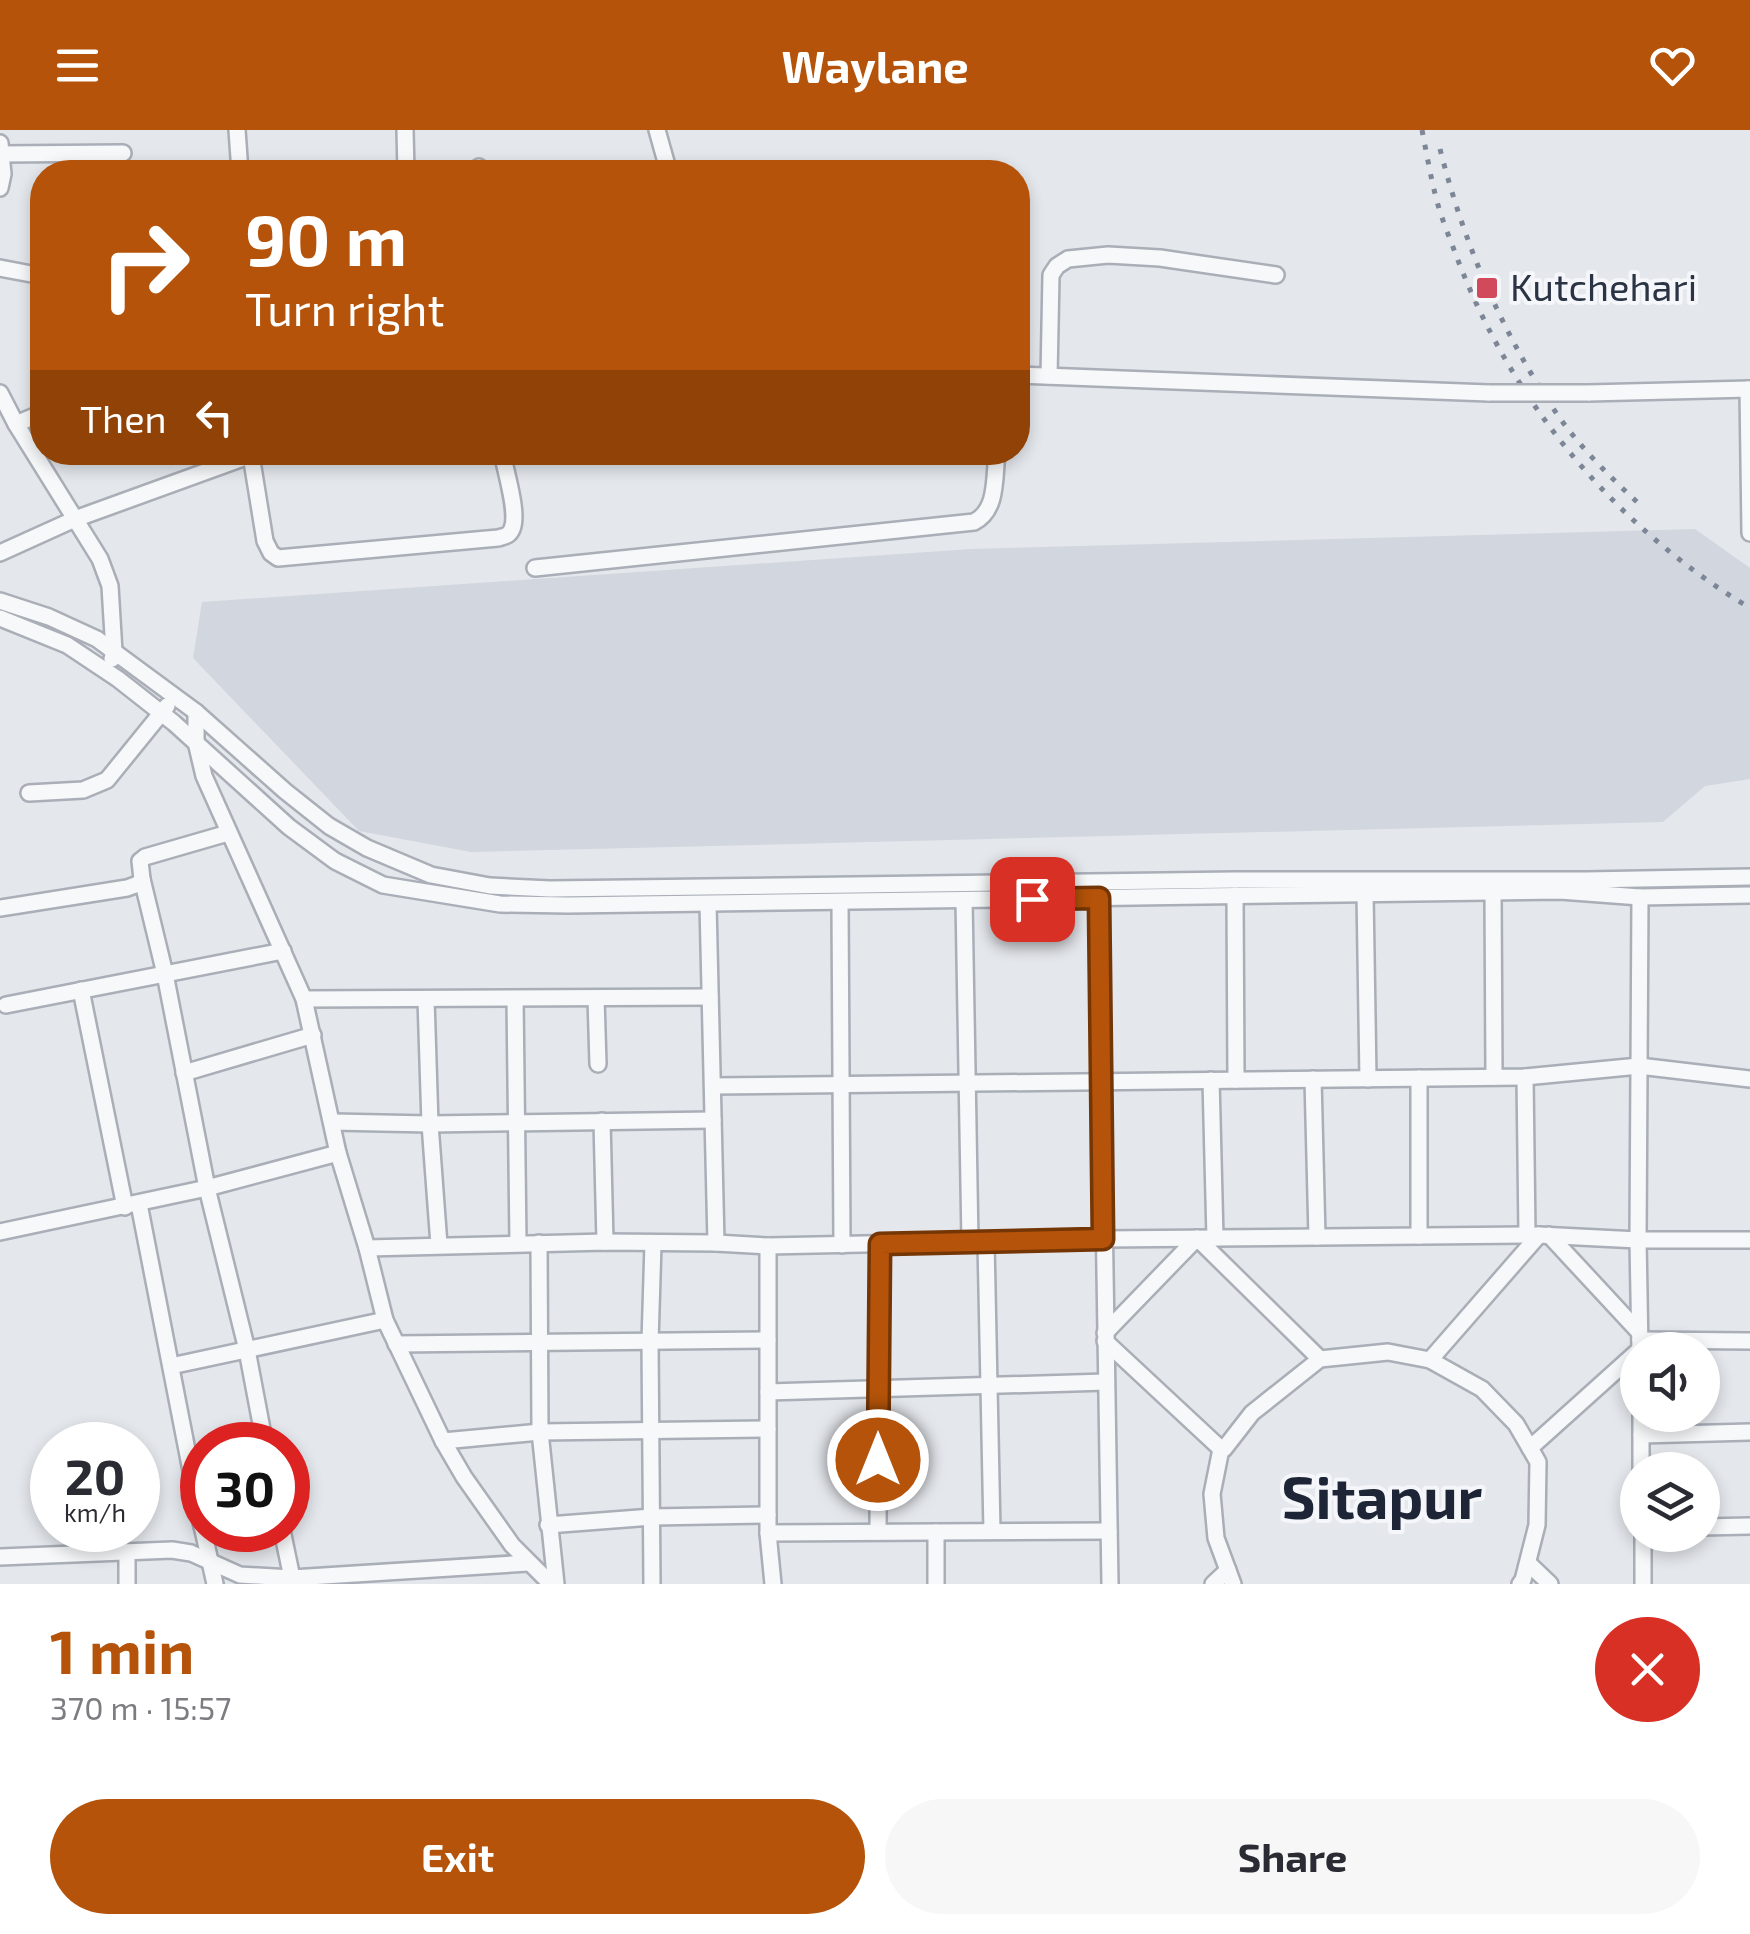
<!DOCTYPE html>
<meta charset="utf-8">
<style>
body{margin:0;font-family:"Exo 2",sans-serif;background:#f7f7f7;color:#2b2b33;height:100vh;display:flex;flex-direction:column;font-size:38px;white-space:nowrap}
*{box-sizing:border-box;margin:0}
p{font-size:32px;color:#7c7c81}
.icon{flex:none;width:55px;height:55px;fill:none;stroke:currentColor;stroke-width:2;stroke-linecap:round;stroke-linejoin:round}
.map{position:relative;height:1454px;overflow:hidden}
.panel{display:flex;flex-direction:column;background:#fff;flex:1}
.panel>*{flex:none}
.banner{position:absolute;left:30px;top:30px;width:1000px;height:305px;border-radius:40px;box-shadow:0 5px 15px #0003;background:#b45309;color:#fff;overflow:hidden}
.fabs{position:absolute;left:1620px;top:1202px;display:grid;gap:20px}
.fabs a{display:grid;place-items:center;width:100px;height:100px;border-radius:50%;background:#fff;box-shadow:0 5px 15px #0003;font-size:50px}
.speed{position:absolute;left:30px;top:1292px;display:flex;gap:20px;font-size:50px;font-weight:700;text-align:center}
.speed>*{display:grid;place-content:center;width:130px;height:130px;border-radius:50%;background:#fff;box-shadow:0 5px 15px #0003;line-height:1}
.speed small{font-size:25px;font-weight:400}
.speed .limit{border:15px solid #d22;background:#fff;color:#111}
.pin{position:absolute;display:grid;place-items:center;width:85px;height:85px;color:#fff;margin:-42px;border-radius:20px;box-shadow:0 5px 15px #0006}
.me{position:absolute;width:110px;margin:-55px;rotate:0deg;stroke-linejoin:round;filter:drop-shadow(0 0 8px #0008)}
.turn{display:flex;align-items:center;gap:35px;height:210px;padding:0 50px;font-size:45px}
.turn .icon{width:130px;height:130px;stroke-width:2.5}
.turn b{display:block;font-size:70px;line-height:85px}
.then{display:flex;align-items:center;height:95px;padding:0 50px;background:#0003;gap:20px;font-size:38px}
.round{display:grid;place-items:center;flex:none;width:105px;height:105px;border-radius:52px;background:#f7f7f7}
.summary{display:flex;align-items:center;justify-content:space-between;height:170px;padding:0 50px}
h1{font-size:60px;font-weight:700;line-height:75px;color:#b45309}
.button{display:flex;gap:20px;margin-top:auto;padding:20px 50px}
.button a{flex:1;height:115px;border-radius:60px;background:#b45309;color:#fff;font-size:40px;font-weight:700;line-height:115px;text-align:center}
.button a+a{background:#f7f7f7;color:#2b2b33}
header{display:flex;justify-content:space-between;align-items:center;height:130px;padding:0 50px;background:#b45309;color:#fff;font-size:45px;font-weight:700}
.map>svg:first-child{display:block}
</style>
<header><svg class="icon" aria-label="menu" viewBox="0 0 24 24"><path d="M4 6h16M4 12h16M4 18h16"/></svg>Waylane<svg class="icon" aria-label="heart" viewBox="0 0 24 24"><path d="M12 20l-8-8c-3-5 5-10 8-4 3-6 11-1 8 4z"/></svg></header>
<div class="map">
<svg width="1750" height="1454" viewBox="0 0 1750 1454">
<rect width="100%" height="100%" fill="#e4e7ec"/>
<polygon fill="#d2d6de" points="1695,399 1750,438 1750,649 1705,656 1663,692 471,722 359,701 193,528 202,472 971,419"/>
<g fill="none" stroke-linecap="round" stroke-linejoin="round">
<g stroke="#a9aeb7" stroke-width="20">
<g id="minor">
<polyline points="237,0 240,42"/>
<polyline points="405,0 406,42"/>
<polyline points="657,0 666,32 667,42"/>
<polyline points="0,13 3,44 0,58"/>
<polyline points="0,24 123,23"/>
<polyline points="479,37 479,42"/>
<polyline points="0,138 42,146"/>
<polyline points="1018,245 1489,263"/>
<polyline points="1049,246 1051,145 1057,136 1068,129 1108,125 1160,128 1276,145"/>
<polyline points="1748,259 1750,403"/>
<polyline points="0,263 16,294 100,429 110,456 114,522 112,529"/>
<polyline points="1588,263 1750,259"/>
<polyline points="16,294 42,283"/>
<path d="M251,325L265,411L271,423L278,428L498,408C505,406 509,406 512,399C519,383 505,340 502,322"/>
<polyline points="0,423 75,389 257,323"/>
<path d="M535,438L974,392C998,380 994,347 997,322"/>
<polyline points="0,471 49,487 97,509 196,582 285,661 329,696 367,718 431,745 490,756 550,759 1235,750 1586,750 1750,747"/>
<polyline points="0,488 67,515 118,549 174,593 289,697 335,731 383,755 500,774 568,775 1560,761 1640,767 1750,765"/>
<polyline points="196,582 196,612 204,646 304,869 338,1023 367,1118 385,1190 443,1311 464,1347 512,1415 551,1454"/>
<polyline points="29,663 83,660 107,650 167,576"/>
<polyline points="142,749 165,844 207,1058 247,1220 265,1315"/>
<polyline points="1493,762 1494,947"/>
<polyline points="1365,763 1368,949"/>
<polyline points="1235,765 1236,950"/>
<polyline points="1099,767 1110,1454"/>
<polyline points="964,770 970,1112"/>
<polyline points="840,772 842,1115"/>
<polyline points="708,774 716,1113"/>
<polyline points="0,778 127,758 138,754 142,749 140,731 145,727 228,703"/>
<polyline points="81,860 125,1077"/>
<polyline points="596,868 598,934"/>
<polyline points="304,869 710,867"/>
<polyline points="426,869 430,994 439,1115"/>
<polyline points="515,869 518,1113"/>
<polyline points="6,875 283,821"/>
<polyline points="184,943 313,905"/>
<polyline points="1525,947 1527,1105"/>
<polyline points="1419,948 1419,1106"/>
<polyline points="1313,949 1317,1107"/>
<polyline points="1211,950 1215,1108"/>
<polyline points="713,956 1525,947 1639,936 1750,949"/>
<polyline points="602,991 605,1112"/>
<polyline points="333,992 430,994 713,990"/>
<polyline points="139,1074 202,1397"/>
<polyline points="0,1102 207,1058 338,1023"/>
<polyline points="1549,1105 1639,1202"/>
<polyline points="986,1112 992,1401"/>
<polyline points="539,1113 540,1302 556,1454"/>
<polyline points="768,1116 768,1403 773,1454"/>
<polyline points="367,1118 605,1112 716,1113 768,1116 1103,1109 1539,1105 1638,1110 1750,1110"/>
<polyline points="1105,1203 1197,1108 1320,1229"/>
<polyline points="1640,1210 1750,1211"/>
<polyline points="1105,1211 1221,1319"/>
<polyline points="396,1214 768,1210"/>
<polyline points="1640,1220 1638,1110 1640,767"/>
<polyline points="1430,1230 1539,1105"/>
<polyline points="171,1236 385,1190"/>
<polyline points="768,1262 1106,1252"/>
<polyline points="1641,1285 1641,1340"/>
<polyline points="1641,1305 1750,1302"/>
<polyline points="443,1311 540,1302 768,1299"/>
<polyline points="1530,1318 1638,1221"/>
<polyline points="548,1395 652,1387 768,1385"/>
<polyline points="1702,1397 1750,1396"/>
<polyline points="203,1400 215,1454"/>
<polyline points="282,1400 292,1448"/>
<polyline points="878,1402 879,1114"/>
<polyline points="768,1403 1109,1401"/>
<polyline points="1643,1405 1643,1454"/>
<polyline points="127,1422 127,1454"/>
<polyline points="0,1427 172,1420 191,1423 240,1445 292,1448 528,1433"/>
<polyline points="1528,1433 1550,1454"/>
<polyline points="652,1454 650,1212 653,1114"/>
<polyline points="936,1454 936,1402"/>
<polyline points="1213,1454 1228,1440"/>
<polyline points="1233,1454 1216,1408 1212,1364 1221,1319 1224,1319 1252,1283 1320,1229 1388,1222 1430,1230 1482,1259 1516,1294 1538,1332 1537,1395 1523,1450 1520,1454"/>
</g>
</g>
<use href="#minor" stroke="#f7f8fa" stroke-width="15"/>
<g stroke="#7d8696" stroke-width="5" stroke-dasharray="5 10" stroke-linecap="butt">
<path d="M1422,0C1427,25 1431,50 1438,75C1443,92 1450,109 1456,125C1511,272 1615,397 1750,478"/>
<path d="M1440,19C1464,114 1503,206 1559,287C1581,318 1609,346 1637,372"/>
</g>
<g stroke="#a9aeb7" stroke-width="20" stroke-linecap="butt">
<polyline id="minor-bridge" points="1489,263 1588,263"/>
</g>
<use href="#minor-bridge" stroke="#f7f8fa" stroke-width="15"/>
</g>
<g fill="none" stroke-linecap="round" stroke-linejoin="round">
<g stroke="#753606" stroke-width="25">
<polyline id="route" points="878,1330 880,1114 1103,1109 1099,768 1032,769"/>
</g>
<use href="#route" stroke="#b45309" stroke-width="18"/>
</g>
<rect fill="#d1495b" stroke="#f4f6f9" stroke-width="4" x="1475" y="146" width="24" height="24" rx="5"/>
<g text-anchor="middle" stroke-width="8" stroke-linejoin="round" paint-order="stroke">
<g font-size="38" fill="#2b3445" stroke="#f4f6f9" text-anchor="start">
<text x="1510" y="171">Kutchehari</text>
</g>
<g font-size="58" font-weight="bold" fill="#1d2536" stroke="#f4f6f9">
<text x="1382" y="1389">Sitapur</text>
</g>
</g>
</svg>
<div class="fabs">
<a><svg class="icon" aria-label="sound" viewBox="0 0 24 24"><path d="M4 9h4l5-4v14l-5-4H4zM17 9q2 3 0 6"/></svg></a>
<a><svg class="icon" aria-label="layers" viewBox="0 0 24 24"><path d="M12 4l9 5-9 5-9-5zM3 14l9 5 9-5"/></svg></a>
</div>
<div class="speed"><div>20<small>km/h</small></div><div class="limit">30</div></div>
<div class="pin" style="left:1032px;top:769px;background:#d93025"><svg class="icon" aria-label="arrive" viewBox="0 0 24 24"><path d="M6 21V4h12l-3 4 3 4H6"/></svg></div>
<svg class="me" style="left:878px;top:1330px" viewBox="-20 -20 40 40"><circle r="17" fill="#b45309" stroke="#fff" stroke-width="3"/><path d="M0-11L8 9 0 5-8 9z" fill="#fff"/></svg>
<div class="banner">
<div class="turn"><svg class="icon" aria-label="right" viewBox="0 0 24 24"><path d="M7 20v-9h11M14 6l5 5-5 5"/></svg><div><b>90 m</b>Turn right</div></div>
<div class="then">Then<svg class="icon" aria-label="left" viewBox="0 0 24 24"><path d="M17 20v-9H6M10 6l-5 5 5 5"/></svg></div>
</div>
</div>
<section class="panel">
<div class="summary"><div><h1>1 min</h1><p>370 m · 15:57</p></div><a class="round" style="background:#d93025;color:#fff"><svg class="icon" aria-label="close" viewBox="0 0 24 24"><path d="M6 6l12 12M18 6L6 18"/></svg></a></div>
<div class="button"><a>Exit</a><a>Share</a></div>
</section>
